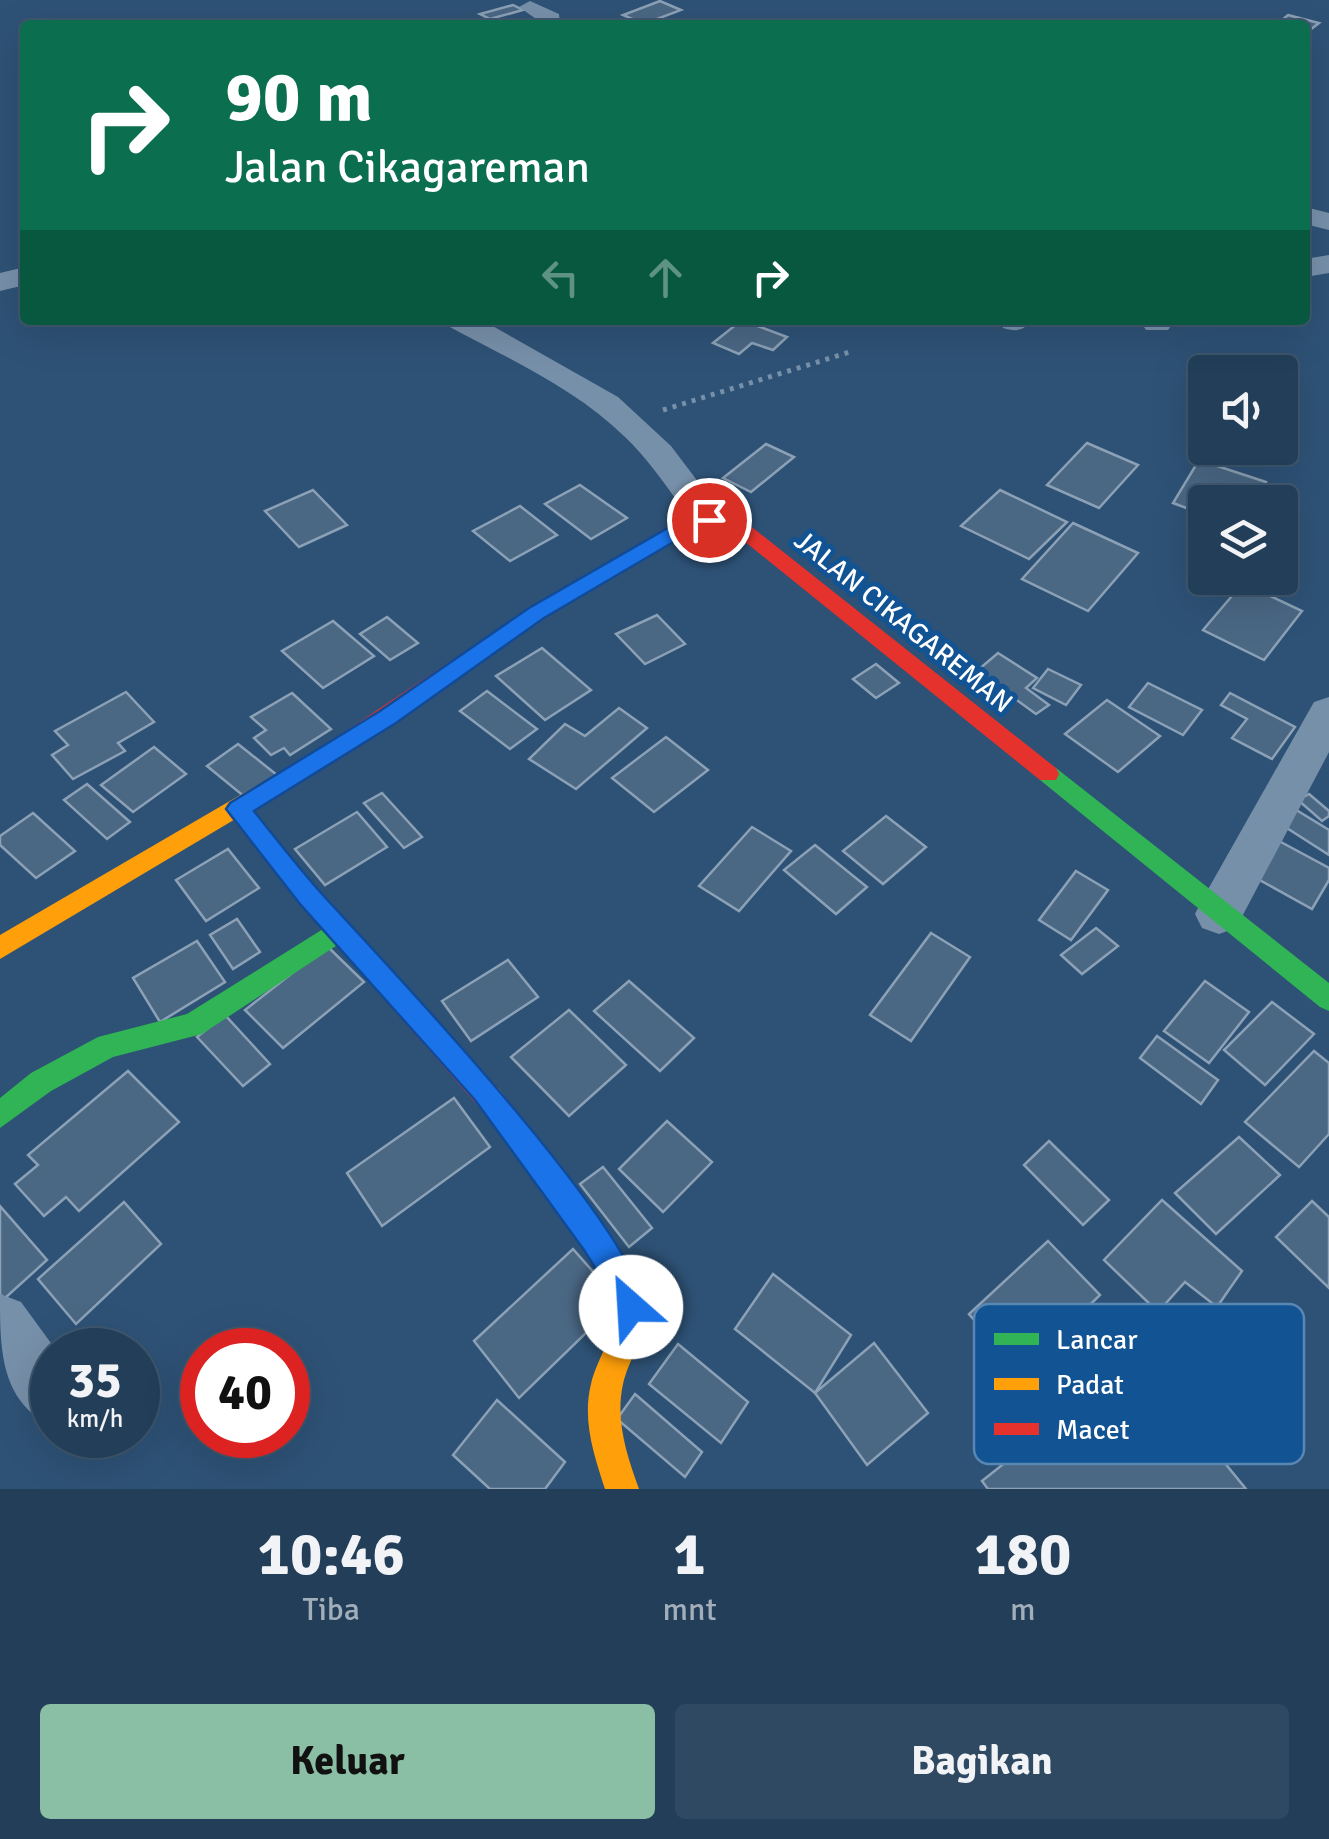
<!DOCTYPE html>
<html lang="id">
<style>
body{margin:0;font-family:Signika,sans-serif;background:#2e4961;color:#f1f3f6;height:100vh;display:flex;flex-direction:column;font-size:38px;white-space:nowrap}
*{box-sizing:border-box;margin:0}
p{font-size:32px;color:#a2aeba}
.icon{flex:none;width:55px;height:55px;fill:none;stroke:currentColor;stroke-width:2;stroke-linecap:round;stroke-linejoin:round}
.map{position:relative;height:1489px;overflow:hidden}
.panel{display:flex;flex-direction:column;background:#223e58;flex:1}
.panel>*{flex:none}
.banner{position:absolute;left:20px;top:20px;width:1290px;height:305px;border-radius:10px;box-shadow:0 10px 40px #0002,0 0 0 2px #3f576e;background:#0b6e4f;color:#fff;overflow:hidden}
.controls{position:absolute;left:1188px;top:355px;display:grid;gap:20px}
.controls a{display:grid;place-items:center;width:110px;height:110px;border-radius:10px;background:#223e58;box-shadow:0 10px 40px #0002,0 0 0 2px #3f576e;font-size:50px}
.speed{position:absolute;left:30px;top:1328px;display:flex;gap:20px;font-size:50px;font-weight:700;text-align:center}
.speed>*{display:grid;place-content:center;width:130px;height:130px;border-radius:50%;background:#223e58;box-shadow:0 10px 40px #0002,0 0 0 2px #3f576e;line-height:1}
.speed small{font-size:25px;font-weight:400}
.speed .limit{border:15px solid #d22;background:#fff;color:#111}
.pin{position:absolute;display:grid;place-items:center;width:85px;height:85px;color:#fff;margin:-42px;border:5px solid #fff;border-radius:50%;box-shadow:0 2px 10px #0007}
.me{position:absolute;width:110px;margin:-55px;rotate:334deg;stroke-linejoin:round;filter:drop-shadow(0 0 8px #0008)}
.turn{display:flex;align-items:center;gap:35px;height:210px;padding:0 40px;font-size:45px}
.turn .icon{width:130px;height:130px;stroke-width:2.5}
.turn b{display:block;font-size:70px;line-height:85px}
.lanes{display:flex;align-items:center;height:95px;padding:0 40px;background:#0003;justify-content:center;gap:50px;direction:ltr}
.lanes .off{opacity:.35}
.eta{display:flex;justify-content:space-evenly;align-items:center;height:170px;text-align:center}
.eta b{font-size:60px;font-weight:800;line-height:70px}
.primary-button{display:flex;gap:20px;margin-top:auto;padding:20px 40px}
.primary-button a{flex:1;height:115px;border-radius:10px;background:#8abfa5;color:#111;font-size:40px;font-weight:800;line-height:115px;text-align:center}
.primary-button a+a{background:#2e4961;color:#f1f3f6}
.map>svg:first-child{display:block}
</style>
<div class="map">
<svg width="1329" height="1489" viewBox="0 0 1329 1489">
<rect width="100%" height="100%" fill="#2e5276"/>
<g fill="#4a6784" stroke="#8ca1b6" stroke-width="2.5">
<polygon points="660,1 681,10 644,24 623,15"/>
<polygon points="513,5 523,10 490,19 480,14"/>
<polygon points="1288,15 1319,23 1306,33 1305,25 1276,25"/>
<polygon points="742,320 787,337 773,350 752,343 739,354 713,343"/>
<polygon points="1087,443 1138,465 1099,508 1047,485"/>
<polygon points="766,444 794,457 751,492 723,478"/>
<polygon points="1199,460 1266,482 1255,502 1205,502 1205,515 1173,503"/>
<polygon points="580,485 627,518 591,539 545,504"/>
<polygon points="313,490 347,525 299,547 265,511"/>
<polygon points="1000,490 1067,522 1029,559 961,526"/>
<polygon points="520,506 557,535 510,561 473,531"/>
<polygon points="1073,523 1138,553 1088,611 1022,579"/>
<polygon points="1243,583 1302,611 1264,660 1203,630"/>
<polygon points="657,615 685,644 645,664 616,634"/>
<polygon points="387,617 418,643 390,660 360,634"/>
<polygon points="333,621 374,656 323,688 282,651"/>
<polygon points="542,648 591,690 545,720 496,676"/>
<polygon points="998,653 1037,678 1026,688 1049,705 1036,714 1014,698 1002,708 964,682"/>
<polygon points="876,664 899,683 876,698 853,679"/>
<polygon points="1048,669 1081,685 1066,705 1033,688"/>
<polygon points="1148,683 1202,710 1183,735 1129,707"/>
<polygon points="487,691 537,729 510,749 460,711"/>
<polygon points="126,692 154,722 118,743 125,751 73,779 52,755 68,745 55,731"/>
<polygon points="292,693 331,729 290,755 284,748 271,755 254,738 266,730 251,717"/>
<polygon points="1230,693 1295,727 1272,759 1232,738 1247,719 1221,705"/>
<polygon points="1107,700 1160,736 1118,772 1065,734"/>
<polygon points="619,708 647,728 576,789 529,759 565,724 585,736"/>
<polygon points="666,737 708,770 654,812 612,778"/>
<polygon points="238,744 277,775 246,798 207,766"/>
<polygon points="154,747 186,774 133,812 101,785"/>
<polygon points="87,784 130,822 107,839 64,800"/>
<polygon points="382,793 422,837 404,848 364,803"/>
<polygon points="1309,794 1329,811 1329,816 1322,821 1298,800"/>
<polygon points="1293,808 1329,830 1329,855 1279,823"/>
<polygon points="357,812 387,847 325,885 295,849"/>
<polygon points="33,813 75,851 36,878 0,845 0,836"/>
<polygon points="886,816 926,847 883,884 843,851"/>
<polygon points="752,827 791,851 739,911 699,886"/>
<polygon points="1279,841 1329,868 1329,880 1312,909 1256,878"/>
<polygon points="815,845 867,887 836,914 784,870"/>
<polygon points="228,849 259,888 206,921 176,880"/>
<polygon points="1076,871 1108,890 1071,940 1039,920"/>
<polygon points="237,919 260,952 233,969 210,935"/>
<polygon points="1096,928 1118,946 1082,974 1061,955"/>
<polygon points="931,933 970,957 911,1041 870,1015"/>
<polygon points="197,941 225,982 160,1022 133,978"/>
<polygon points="327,946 364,982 283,1048 245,1010"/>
<polygon points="508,960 538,997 471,1041 442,1001"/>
<polygon points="629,981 694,1038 660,1071 594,1011"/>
<polygon points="1205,981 1249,1012 1209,1063 1164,1031"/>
<polygon points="1272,1002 1314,1034 1265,1085 1224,1050"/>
<polygon points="569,1010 626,1065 569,1116 511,1057"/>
<polygon points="225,1015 270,1064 243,1086 197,1037"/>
<polygon points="1157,1036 1218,1080 1201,1104 1140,1058"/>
<polygon points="1314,1051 1329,1063 1329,1134 1299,1167 1245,1122"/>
<polygon points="128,1071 179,1122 79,1211 66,1197 44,1216 15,1184 38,1165 28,1155"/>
<polygon points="454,1098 490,1147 382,1226 347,1173"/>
<polygon points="667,1121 712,1162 663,1212 619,1169"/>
<polygon points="1239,1137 1280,1175 1216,1234 1175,1193"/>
<polygon points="1049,1141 1109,1200 1083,1225 1024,1165"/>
<polygon points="603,1167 652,1228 629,1247 580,1184"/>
<polygon points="1162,1200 1242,1271 1217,1307 1185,1282 1158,1312 1104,1260"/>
<polygon points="1312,1201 1329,1217 1329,1288 1276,1237"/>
<polygon points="124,1202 161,1244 76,1324 38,1279"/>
<polygon points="0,1206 47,1260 4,1299 0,1294"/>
<polygon points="1048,1241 1100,1295 1020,1373 969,1314"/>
<polygon points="573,1249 619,1301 519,1398 474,1341"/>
<polygon points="773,1274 851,1335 815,1393 735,1329"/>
<polygon points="874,1343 928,1413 867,1465 815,1393"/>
<polygon points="678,1344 748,1402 721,1443 649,1384"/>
<polygon points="1138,1357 1246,1489 988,1489 982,1481"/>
<polygon points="635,1394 702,1452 685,1477 617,1419"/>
<polygon points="497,1400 565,1462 545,1489 490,1489 453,1455"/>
</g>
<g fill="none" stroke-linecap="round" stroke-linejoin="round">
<polyline stroke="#7790a9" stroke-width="5" stroke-dasharray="4 6" stroke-linecap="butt" points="663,410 853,351"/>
<g fill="#7790a9" fill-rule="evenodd">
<polygon points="530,1 559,14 560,25 538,25 539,21 519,7"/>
<polygon points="1305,207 1329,213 1329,230 1305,224"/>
<polygon points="1329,255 1329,273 1305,277 1305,259"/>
<polygon points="25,267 25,285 0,291 0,273"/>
<path d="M444,320H482L618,397L671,446L727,520L722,528L709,532L696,528C674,497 653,464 625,437C575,388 509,359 448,326Z"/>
<path d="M1000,320H1031C1024,331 1016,332 1003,328Z"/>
<polygon points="1144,320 1175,320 1168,330 1146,330 1142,324"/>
<polygon points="1329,697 1329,752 1236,928 1219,934 1202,928 1195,914 1202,900 1314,702"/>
<path d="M0,1294L21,1302L56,1350H52V1426C0,1401 0,1349 0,1294Z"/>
</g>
<g fill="#30b455" fill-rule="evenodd">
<polygon points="1048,765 1056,768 1329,983 1329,1011 1320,1007 1040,780 1037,774 1040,768"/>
<polygon points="339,919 348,922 352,930 348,938 202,1034 113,1057 51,1091 0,1128 0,1098 31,1073 98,1037 187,1014"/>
</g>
<g fill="#ff9f0a" fill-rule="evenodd">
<polygon points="345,734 353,737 356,743 353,749 0,959 0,935"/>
<path d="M489,1085L499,1089C534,1135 636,1252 644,1304C649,1332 629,1358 623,1384C615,1420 627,1456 639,1489H605C594,1455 582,1420 591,1384C597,1358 618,1331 614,1303C608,1268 506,1143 479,1107L475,1098L479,1089Z"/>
</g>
<g fill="#e5322d" fill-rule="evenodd">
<polygon points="709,514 748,524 1056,768 1059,774 1056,780 1040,780 734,533 710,526 687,534 544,618 353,749 337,749 334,743 337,737 530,608 673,526"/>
<polygon points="238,800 246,802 318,890 499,1089 503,1098 499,1107 489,1111 479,1107 300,904 230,816 226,809 230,802"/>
</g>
</g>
<path fill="#1a73e8" stroke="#114b97" stroke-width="2.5" d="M709,514L718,520L687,534L544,618L396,723L254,811C276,839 298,867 322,894C373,950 667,1258 642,1318L631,1323L620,1318L612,1294L584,1250L475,1100L300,904L226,809L230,803L380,711L529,608L673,525Z"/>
<g text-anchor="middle" stroke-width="10" stroke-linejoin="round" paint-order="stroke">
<g font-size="28" fill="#fff" stroke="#115393">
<text transform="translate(904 621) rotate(39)" y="10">JALAN CIKAGAREMAN</text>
</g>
</g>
<rect x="974" y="1304" width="330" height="160" rx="15" fill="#115393" stroke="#5887b3" stroke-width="2.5"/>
<rect x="994" y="1333" width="45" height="12" fill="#30b455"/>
<rect x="994" y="1378" width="45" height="12" fill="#ff9f0a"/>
<rect x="994" y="1423" width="45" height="12" fill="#e5322d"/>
<g font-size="28" fill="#fff">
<text x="1056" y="1349">Lancar</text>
<text x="1056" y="1394">Padat</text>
<text x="1056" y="1439">Macet</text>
</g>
</svg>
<div class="controls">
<a><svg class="icon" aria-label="sound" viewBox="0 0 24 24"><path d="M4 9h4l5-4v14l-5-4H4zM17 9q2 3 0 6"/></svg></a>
<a><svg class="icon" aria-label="layers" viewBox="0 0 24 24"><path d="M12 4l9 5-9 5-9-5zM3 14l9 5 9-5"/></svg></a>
</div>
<div class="speed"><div>35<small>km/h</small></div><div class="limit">40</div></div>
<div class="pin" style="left:709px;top:520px;background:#d93025"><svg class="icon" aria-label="arrive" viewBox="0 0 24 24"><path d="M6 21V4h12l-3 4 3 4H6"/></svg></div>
<svg class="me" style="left:631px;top:1307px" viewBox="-20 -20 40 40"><circle r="19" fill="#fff"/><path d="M0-13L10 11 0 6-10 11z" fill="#1a73e8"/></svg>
<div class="banner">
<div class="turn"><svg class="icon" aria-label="right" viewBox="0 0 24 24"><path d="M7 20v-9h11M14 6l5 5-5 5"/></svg><div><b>90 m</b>Jalan Cikagareman</div></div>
<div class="lanes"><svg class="icon off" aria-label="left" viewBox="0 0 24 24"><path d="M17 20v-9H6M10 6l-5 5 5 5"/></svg><svg class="icon off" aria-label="ahead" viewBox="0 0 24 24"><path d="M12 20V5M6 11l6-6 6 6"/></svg><svg class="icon" aria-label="right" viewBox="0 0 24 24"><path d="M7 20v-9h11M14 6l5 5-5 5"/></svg></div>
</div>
</div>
<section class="panel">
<div class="eta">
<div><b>10:46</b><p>Tiba</p></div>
<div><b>1</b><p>mnt</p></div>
<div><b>180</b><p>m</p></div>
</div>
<div class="primary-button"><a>Keluar</a><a>Bagikan</a></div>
</section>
